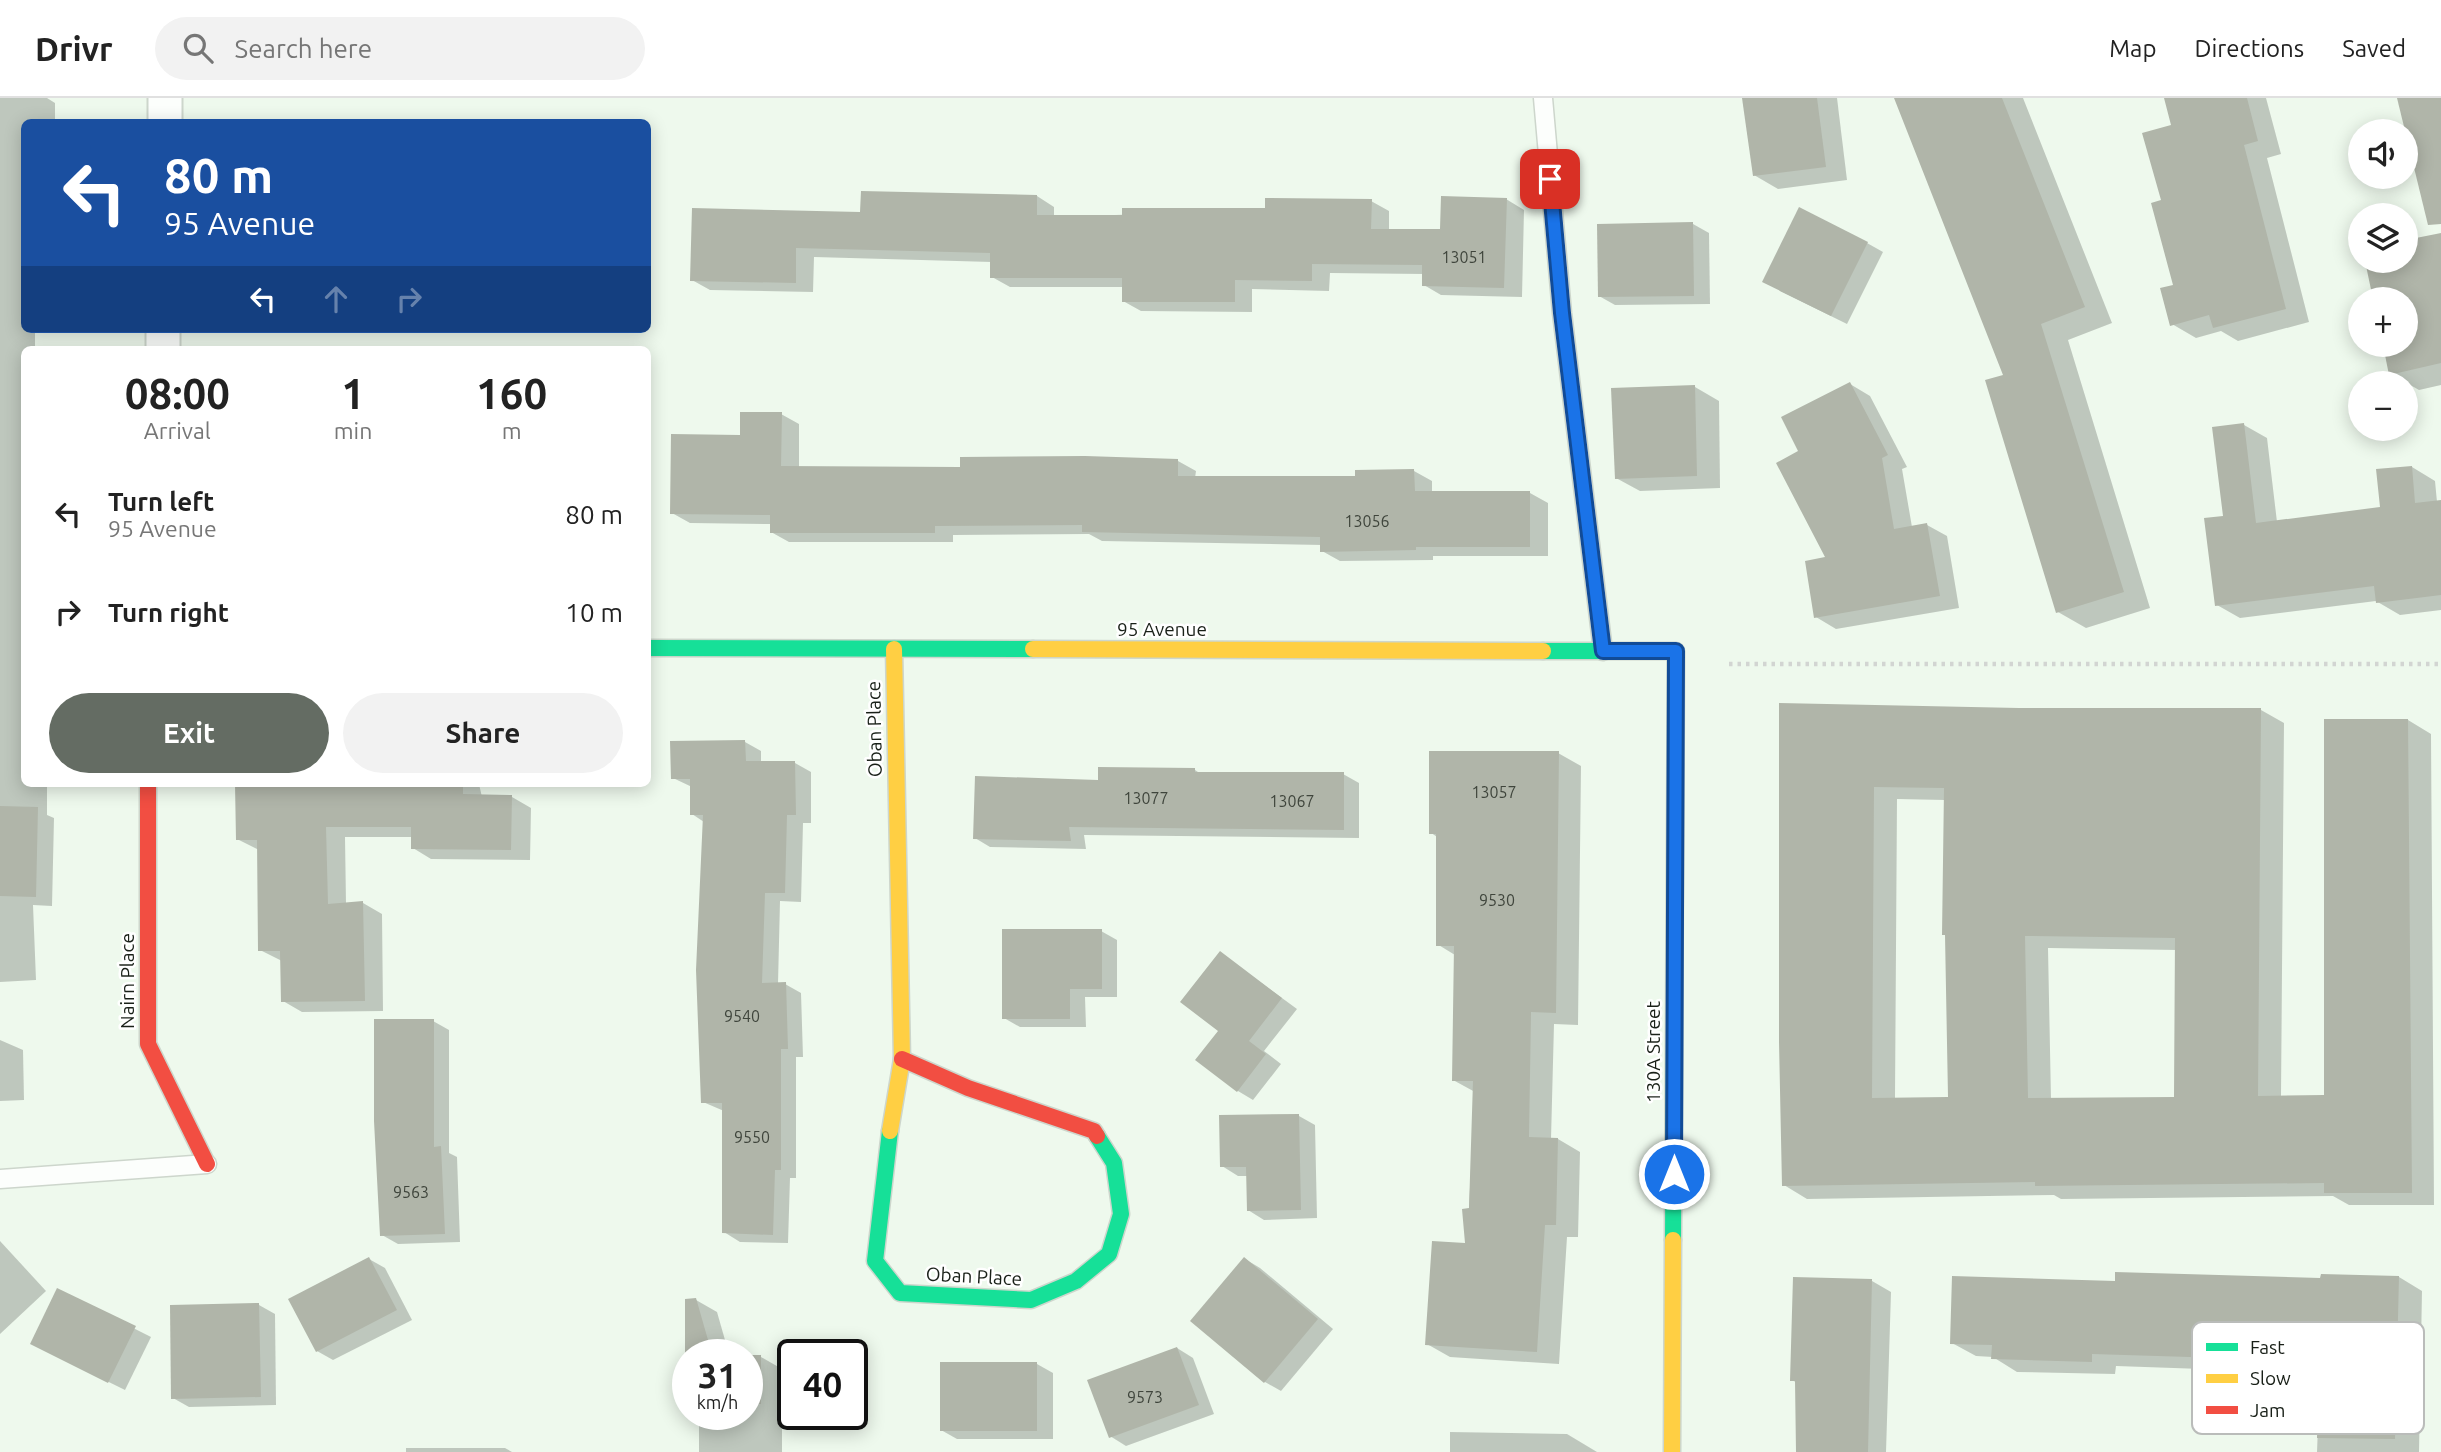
<!DOCTYPE html>
<meta charset="utf-8">
<style>
body{margin:0;font-family:Ubuntu,sans-serif;background:#f2f2f2;color:#222;height:100vh;display:flex;flex-direction:column;font-size:26px;white-space:nowrap}
*{box-sizing:border-box;margin:0}
p{font-size:23px;color:#767676}
.icon{flex:none;width:38px;height:38px;fill:none;stroke:currentColor;stroke-width:2;stroke-linecap:round;stroke-linejoin:round}
.map{position:relative;flex:1;overflow:hidden}
.sheet{position:absolute;left:21px;top:248px;width:630px;height:441px;display:flex;flex-direction:column;background:#fff;border-radius:10px;box-shadow:0 4px 18px #0003}
.sheet>*{flex:none}
.top-card{position:absolute;left:21px;top:21px;width:630px;height:214px;border-radius:10px;box-shadow:0 4px 18px #0003;background:#1a4fa0;color:#fff;overflow:hidden}
.tools{position:absolute;left:2348px;top:21px;display:grid;gap:14px}
.tools a{display:grid;place-items:center;width:70px;height:70px;border-radius:50%;background:#fff;box-shadow:0 4px 18px #0003;font-size:35px}
.speed{position:absolute;left:672px;top:1241px;display:flex;gap:14px;font-size:35px;font-weight:700;text-align:center}
.speed>*{display:grid;place-content:center;width:91px;height:91px;border-radius:50%;background:#fff;box-shadow:0 4px 18px #0003;line-height:1}
.speed small{font-size:18px;font-weight:400}
.speed .limit{border:4px solid #111;border-radius:10px;background:#fff;color:#111}
.pin{position:absolute;display:grid;place-items:center;width:60px;height:60px;color:#fff;margin:-30px;border-radius:14px;box-shadow:0 4px 10px #0006}
.me{position:absolute;width:77px;margin:-38px;rotate:0deg;stroke-linejoin:round;filter:drop-shadow(0 0 5px #0008)}
.turn{display:flex;align-items:center;gap:24px;height:147px;padding:0 28px;font-size:32px}
.turn .icon{width:91px;height:91px;stroke-width:2.5}
.turn b{display:block;font-size:49px;line-height:60px}
.lanes{display:flex;align-items:center;height:66px;padding:0 28px;background:#0003;justify-content:center;gap:35px;direction:ltr}
.lanes .off{opacity:.35}
.eta{display:flex;justify-content:space-evenly;align-items:center;height:119px;text-align:center}
.eta b{font-size:42px;font-weight:700;line-height:49px}
.action{display:flex;gap:14px;margin-top:auto;padding:14px 28px}
.action a{flex:1;height:80px;border-radius:42px;background:#646c63;color:#fff;font-size:28px;font-weight:700;line-height:80px;text-align:center}
.action a+a{background:#f2f2f2;color:#222}
ul{padding:0;list-style:none}
li{display:flex;align-items:center;gap:21px;height:98px;padding:0 28px}
li div{flex:1}
li b{display:block;font-size:26px}
li em{font-style:normal}
header{display:flex;align-items:center;gap:42px;box-sizing:border-box;height:98px;padding:0 35px;background:#fff;border-bottom:2px solid #e0e0e0}
header strong{font-size:33px}
nav{display:flex;gap:38px;margin-inline-start:auto;font-size:24px}
.search{width:490px;height:63px;background:#f2f2f2;display:flex;align-items:center;gap:18px;box-sizing:border-box;padding:0 24px;border-radius:38px;color:#767676;font-size:26px}
.map>svg:first-child{display:block}
</style>
<header>
<strong>Drivr</strong>
<div class="search"><svg class="icon" aria-label="search" viewBox="0 0 24 24"><circle cx="10" cy="10" r="6"/><path d="M15 15l6 6"/></svg>Search here</div>
<nav><a>Map</a><a>Directions</a><a>Saved</a></nav>
</header>
<div class="map">
<svg width="2441" height="1354" viewBox="0 0 2441 1354">
<rect width="100%" height="100%" fill="#eef9ed"/>
<g fill="#0003" fill-rule="evenodd">
<polygon points="0,0 47,0 55,5 55,24 24,24 24,231 35,231 35,252 24,252 24,686 47,686 47,717 54,720 52,808 33,807 36,882 0,884"/>
<polygon points="1744,0 1837,0 1847,82 1778,91 1754,77"/>
<polygon points="1895,0 2023,0 2112,225 2068,242 2150,510 2086,530 2058,514 2005,278"/>
<polygon points="2166,0 2266,0 2281,56 2267,60 2309,224 2238,243 2221,233 2196,240 2172,226 2175,188 2163,103 2173,28"/>
<polygon points="1037,98 1054,109 1054,119 1267,112 1371,103 1389,113 1389,132 1442,132 1506,101 1524,112 1522,199 1441,197 1424,187 1424,176 1330,175 1329,193 1252,191 1252,214 1141,213 1123,203 1123,189 1010,189 992,179 992,164 814,159 813,194 710,192 692,182 862,116"/>
<polygon points="1693,126 1709,135 1710,206 1615,207 1599,198"/>
<polygon points="2441,136 2441,287 2419,292 2391,276 2385,247 2406,247 2406,201 2375,201 2366,163 2406,163"/>
<polygon points="1867,145 1883,154 1847,226 1780,193"/>
<polygon points="1850,286 1870,298 1907,369 1902,371 1912,429 1927,427 1947,438 1959,510 1836,531 1816,519 1828,461 1800,354"/>
<polygon points="1695,289 1719,303 1720,390 1640,393 1616,380"/>
<polygon points="781,316 799,326 799,370 962,371 1178,363 1196,373 1195,380 1357,380 1414,373 1432,383 1432,395 1530,395 1548,405 1548,458 1433,458 1433,462 1340,463 1322,453 1322,447 1102,443 1089,436 953,437 953,444 789,444 771,434 772,426 690,425 672,415 742,338"/>
<polygon points="2244,327 2267,340 2277,424 2382,411 2412,369 2435,383 2437,404 2441,403 2441,512 2400,517 2376,503 2240,520 2217,507 2224,419"/>
<path d="M1781,606L2019,612H2261L2284,625L2281,999H2326L2408,622L2431,636L2434,1107H2349L2333,1098L2061,1101L2054,1097L1807,1101L1784,1087ZM1897,701L1945,702L1950,1001H1895ZM2048,850L2177,852L2176,1000L2051,1002Z"/>
<polygon points="745,644 761,653 761,665 795,665 811,674 811,725 803,725 801,804 780,803 778,886 785,886 801,895 803,959 796,959 796,1080 790,1080 788,1145 740,1144 724,1134 724,1013 703,1004 704,724 692,716 692,689 673,680"/>
<polygon points="1558,655 1581,668 1578,927 1554,926 1551,1041 1558,1041 1580,1054 1578,1139 1567,1139 1559,1266 1450,1259 1427,1246 1467,1147 1475,994 1453,982 1455,857 1437,846 1437,739 1430,734"/>
<polygon points="1195,672 1201,676 1343,676 1359,685 1359,740 1084,737 1086,751 990,749 975,740 1099,684"/>
<polygon points="236,686 479,686 482,699 512,699 531,710 530,762 431,761 413,750 413,739 345,739 346,806 363,805 382,816 383,913 302,914 283,903 282,863 260,852 259,752 237,741"/>
<polygon points="1101,833 1117,842 1117,899 1085,899 1086,929 1020,929 1004,920"/>
<polygon points="1220,855 1297,911 1264,953 1281,966 1253,1002 1238,993 1220,932"/>
<polygon points="433,923 449,932 449,1055 457,1059 460,1144 398,1146 382,1137"/>
<polygon points="0,942 23,952 24,1002 0,1003"/>
<polygon points="1299,1018 1315,1027 1317,1120 1264,1122 1248,1112 1248,1078 1238,1078 1222,1068"/>
<polygon points="0,1143 46,1193 0,1236"/>
<polygon points="369,1161 385,1170 412,1222 333,1262 317,1253"/>
<polygon points="1245,1161 1260,1170 1333,1231 1281,1293 1265,1284"/>
<polygon points="2399,1179 2422,1193 2419,1354 2317,1354 2320,1275 2116,1268 2115,1276 2017,1274 1993,1259 1976,1258 1952,1245 2116,1185"/>
<polygon points="1872,1183 1891,1194 1886,1354 1797,1354 1796,1284 1791,1282"/>
<polygon points="58,1192 151,1239 125,1292 48,1254"/>
<polygon points="696,1202 717,1214 729,1256 688,1256 687,1203"/>
<polygon points="259,1207 275,1216 276,1307 189,1309 173,1300"/>
<polygon points="1177,1250 1193,1260 1214,1316 1126,1348 1110,1338"/>
<polygon points="747,1259 761,1259 782,1271 782,1354 699,1354 699,1316 747,1316"/>
<polygon points="1037,1266 1053,1275 1053,1341 957,1341 941,1332"/>
<polygon points="1450,1334 1567,1336 1597,1354 1450,1354"/>
<polygon points="406,1350 505,1350 512,1354 406,1354"/>
</g>
<g fill="#b0b5a9" fill-rule="evenodd">
<polygon points="1742,0 1817,0 1826,69 1753,78"/>
<polygon points="1894,0 2002,0 2085,209 2041,226 2124,494 2056,515 1985,282 2003,277"/>
<polygon points="2164,0 2247,0 2258,43 2244,47 2286,211 2213,230 2209,217 2170,228 2160,190 2173,187 2151,105 2161,102 2142,35 2171,27"/>
<polygon points="2397,0 2441,0 2441,126 2428,127"/>
<polygon points="861,93 1037,97 1037,117 1122,117 1122,110 1265,110 1265,100 1372,101 1371,131 1440,131 1441,98 1507,100 1504,190 1422,188 1422,167 1312,166 1312,183 1235,182 1235,204 1122,204 1122,180 990,180 990,155 796,150 796,185 690,183 692,110 860,114"/>
<polygon points="1799,109 1868,144 1831,218 1762,184"/>
<polygon points="1693,124 1694,198 1598,199 1597,126"/>
<polygon points="2441,135 2441,265 2389,277 2383,247 2406,247 2406,201 2373,201 2365,163 2406,163 2406,142"/>
<polygon points="1850,284 1888,357 1882,360 1894,431 1927,425 1940,498 1814,520 1805,463 1825,459 1776,365 1798,353 1781,319"/>
<polygon points="1695,287 1697,378 1615,381 1611,290"/>
<polygon points="740,314 782,314 781,368 960,369 960,359 1085,358 1178,361 1178,378 1355,378 1355,372 1414,371 1415,393 1530,393 1530,449 1416,449 1416,452 1320,454 1320,439 1082,434 1082,427 935,428 935,435 770,435 770,417 670,416 671,336 740,337"/>
<polygon points="2244,325 2256,425 2380,409 2376,371 2412,368 2415,405 2441,402 2441,497 2376,505 2374,488 2215,508 2204,420 2223,418 2212,329"/>
<path d="M1779,605L2019,610H2261L2258,998L2324,997V621H2408L2412,1095H2324V1085L2035,1088V1084L1782,1088L1779,944ZM1874,689L1944,690L1942,837H1945L1948,999L1872,1000ZM2025,838L2175,840L2174,999L2028,1000Z"/>
<polygon points="745,642 746,663 795,663 796,717 787,717 785,795 765,795 762,885 786,884 788,951 781,951 781,1072 775,1072 773,1137 722,1135 722,1005 701,1005 696,872 703,717 690,717 690,681 671,681 670,643"/>
<polygon points="1429,653 1559,653 1556,915 1531,914 1529,1039 1558,1040 1556,1127 1545,1127 1537,1254 1425,1247 1432,1143 1465,1145 1462,1111 1469,1110 1473,983 1452,983 1454,848 1436,848 1436,736 1429,736"/>
<polygon points="1098,669 1195,670 1195,674 1344,674 1344,732 1069,729 1071,743 973,741 975,678 1098,682"/>
<polygon points="235,686 463,686 463,696 512,697 511,752 411,751 411,729 326,729 328,806 363,803 365,903 281,904 280,853 258,853 257,742 236,742"/>
<polygon points="0,708 38,709 36,799 0,798"/>
<polygon points="1002,831 1102,831 1102,891 1070,891 1070,921 1002,921"/>
<polygon points="1220,853 1282,900 1249,943 1266,956 1237,994 1195,962 1218,933 1180,904"/>
<polygon points="374,921 434,921 434,1049 441,1048 445,1136 380,1138 374,1023"/>
<polygon points="1299,1016 1301,1112 1247,1113 1246,1069 1220,1069 1219,1017"/>
<polygon points="369,1159 397,1212 316,1254 288,1201"/>
<polygon points="1244,1159 1318,1221 1264,1285 1190,1223"/>
<polygon points="2115,1174 2320,1180 2321,1176 2399,1178 2395,1341 2317,1340 2319,1263 2092,1256 2092,1264 1991,1261 1992,1247 1950,1246 1952,1178 2115,1183"/>
<polygon points="1793,1179 1872,1181 1868,1354 1796,1354 1795,1283 1790,1283"/>
<polygon points="57,1190 136,1228 108,1285 30,1246"/>
<polygon points="696,1200 712,1256 688,1256 688,1306 685,1306 685,1201"/>
<polygon points="259,1205 261,1299 171,1301 170,1207"/>
<polygon points="1177,1249 1199,1307 1109,1340 1087,1282"/>
<rect x="747" y="1257" width="14" height="49"/>
<rect x="940" y="1264" width="97" height="69"/>
</g>
<g fill="none" stroke-linecap="round" stroke-linejoin="round">
<g stroke="#cdd6cc" stroke-width="21">
<g id="lane">
<polyline points="1543,0 1562,215 1603,553"/>
<polyline points="0,1081 207,1066"/>
</g>
</g>
<g stroke="#cdd6cc" stroke-width="37">
<g id="street">
<polyline points="165,24 165,0"/>
<polyline points="163,252 163,231"/>
</g>
</g>
<g stroke="#cdd6cc" stroke-width="19">
<g id="fast">
<polyline points="648,550 1033,551"/>
<polyline points="1543,553 1676,553 1673,1142"/>
<polyline points="890,1033 875,1163 900,1195 1031,1202 1076,1183 1109,1156 1121,1116 1114,1065 1097,1038"/>
</g>
</g>
<g stroke="#cdd6cc" stroke-width="19">
<g id="slow">
<polyline points="1033,551 1543,553"/>
<polyline points="890,1033 902,961 894,551"/>
<polyline points="1672,1354 1673,1142"/>
</g>
</g>
<g stroke="#cdd6cc" stroke-width="19">
<g id="jam">
<polyline points="148,686 148,946 207,1066"/>
<polyline points="902,961 968,990 1094,1033 1097,1038"/>
</g>
</g>
<polyline stroke="#d2d5d2" stroke-width="4.5" stroke-dasharray="3.5 5" stroke-linecap="butt" points="1729,566 2441,566"/>
<use href="#lane" stroke="#fcfefc" stroke-width="18"/>
<use href="#street" stroke="#fcfefc" stroke-width="33"/>
<use href="#fast" stroke="#16e098" stroke-width="16"/>
<use href="#slow" stroke="#ffcf43" stroke-width="16"/>
<use href="#jam" stroke="#f24e42" stroke-width="16"/>
</g>
<g fill="none" stroke-linecap="round" stroke-linejoin="round">
<g stroke="#114b97" stroke-width="18">
<polyline id="route" points="1550,81 1562,215 1603,553 1676,553 1674,1076"/>
</g>
<use href="#route" stroke="#1a73e8" stroke-width="12"/>
</g>
<g text-anchor="middle" stroke-width="5" stroke-linejoin="round" paint-order="stroke">
<g font-size="16" fill="#3f453c">
<text x="1464" y="165">13051</text>
<text x="1367" y="429">13056</text>
<text x="1494" y="700">13057</text>
<text x="1146" y="706">13077</text>
<text x="1292" y="709">13067</text>
<text x="1497" y="808">9530</text>
<text x="742" y="924">9540</text>
<text x="752" y="1045">9550</text>
<text x="411" y="1100">9563</text>
<text x="1145" y="1305">9573</text>
</g>
<g font-size="19" fill="#192018" stroke="#fff">
<text x="1162" y="538">95 Avenue</text>
<text transform="translate(874 631) rotate(-91)" y="7">Oban Place</text>
<text transform="translate(127 883) rotate(-90)" y="7">Nairn Place</text>
<text transform="translate(1653 954) rotate(-90)" y="7">130A Street</text>
<text transform="translate(974 1178) rotate(3)" y="7">Oban Place</text>
</g>
</g>
<rect x="2192" y="1224" width="232" height="112" rx="10" fill="#fff" stroke="#babcba" stroke-width="2"/>
<rect x="2206" y="1245" width="32" height="8" fill="#16e098"/>
<rect x="2206" y="1276" width="32" height="9" fill="#ffcf43"/>
<rect x="2206" y="1308" width="32" height="8" fill="#f24e42"/>
<g font-size="19" fill="#192018">
<text x="2250" y="1256">Fast</text>
<text x="2250" y="1287">Slow</text>
<text x="2250" y="1319">Jam</text>
</g>
</svg>
<div class="tools">
<a><svg class="icon" aria-label="sound" viewBox="0 0 24 24"><path d="M4 9h4l5-4v14l-5-4H4zM17 9q2 3 0 6"/></svg></a>
<a><svg class="icon" aria-label="layers" viewBox="0 0 24 24"><path d="M12 4l9 5-9 5-9-5zM3 14l9 5 9-5"/></svg></a>
<a>+</a>
<a>−</a>
</div>
<div class="speed"><div>31<small>km/h</small></div><div class="limit">40</div></div>
<div class="pin" style="left:1550px;top:81px;background:#d93025"><svg class="icon" aria-label="arrive" viewBox="0 0 24 24"><path d="M6 21V4h12l-3 4 3 4H6"/></svg></div>
<svg class="me" style="left:1674px;top:1076px" viewBox="-20 -20 40 40"><circle r="17" fill="#1a73e8" stroke="#fff" stroke-width="3"/><path d="M0-11L8 9 0 5-8 9z" fill="#fff"/></svg>
<div class="top-card">
<div class="turn"><svg class="icon" aria-label="left" viewBox="0 0 24 24"><path d="M17 20v-9H6M10 6l-5 5 5 5"/></svg><div><b>80 m</b>95 Avenue</div></div>
<div class="lanes"><svg class="icon" aria-label="left" viewBox="0 0 24 24"><path d="M17 20v-9H6M10 6l-5 5 5 5"/></svg><svg class="icon off" aria-label="ahead" viewBox="0 0 24 24"><path d="M12 20V5M6 11l6-6 6 6"/></svg><svg class="icon off" aria-label="right" viewBox="0 0 24 24"><path d="M7 20v-9h11M14 6l5 5-5 5"/></svg></div>
</div>
<section class="sheet">
<div class="eta">
<div><b>08:00</b><p>Arrival</p></div>
<div><b>1</b><p>min</p></div>
<div><b>160</b><p>m</p></div>
</div>
<ul>
<li><svg class="icon" aria-label="left" viewBox="0 0 24 24"><path d="M17 20v-9H6M10 6l-5 5 5 5"/></svg><div><b>Turn left</b><p>95 Avenue</p></div><em>80 m</em></li>
<li><svg class="icon" aria-label="right" viewBox="0 0 24 24"><path d="M7 20v-9h11M14 6l5 5-5 5"/></svg><div><b>Turn right</b></div><em>10 m</em></li>
</ul>
<div class="action"><a>Exit</a><a>Share</a></div>
</section>
</div>
